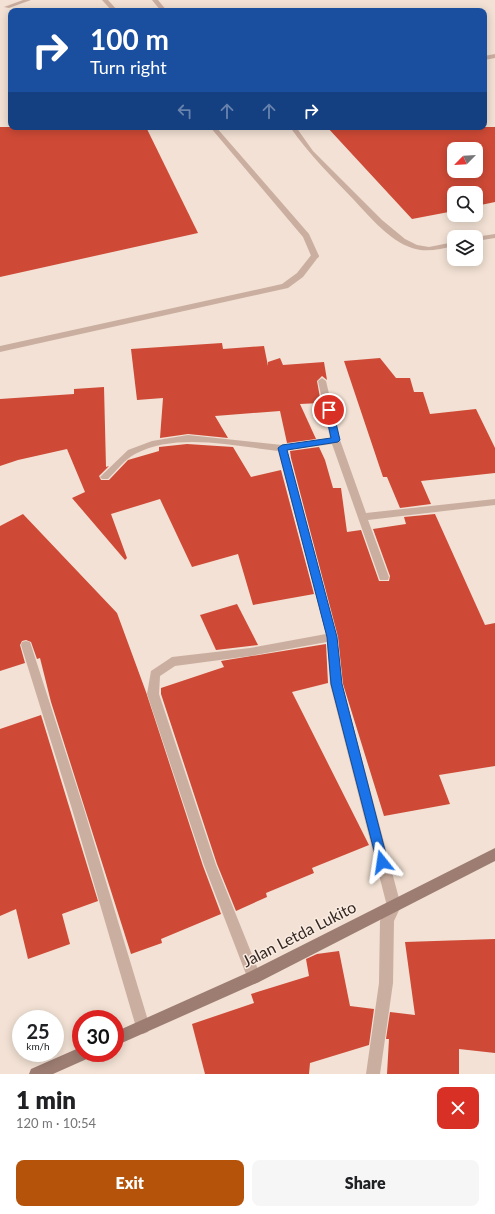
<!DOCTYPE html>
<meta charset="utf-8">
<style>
body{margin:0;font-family:Lato,sans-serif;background:#f6f6f6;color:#202124;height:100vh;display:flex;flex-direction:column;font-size:15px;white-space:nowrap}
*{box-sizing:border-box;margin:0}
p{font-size:13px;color:#757577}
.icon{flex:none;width:22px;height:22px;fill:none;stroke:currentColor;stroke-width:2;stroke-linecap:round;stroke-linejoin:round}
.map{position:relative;height:1074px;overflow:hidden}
.sheet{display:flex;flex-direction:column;background:#fff;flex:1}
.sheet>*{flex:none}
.hud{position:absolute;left:8px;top:8px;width:479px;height:122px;border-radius:8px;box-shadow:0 2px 10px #0003;background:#1a4fa0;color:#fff;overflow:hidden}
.needle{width:26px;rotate:246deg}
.controls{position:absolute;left:447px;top:142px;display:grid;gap:8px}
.controls a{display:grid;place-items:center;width:36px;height:36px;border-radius:8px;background:#fff;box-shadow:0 2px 10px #0003;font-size:20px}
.speed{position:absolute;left:12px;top:1010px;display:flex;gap:8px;font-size:20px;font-weight:700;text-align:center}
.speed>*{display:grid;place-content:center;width:52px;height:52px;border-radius:50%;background:#fff;box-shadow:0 2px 10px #0003;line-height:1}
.speed small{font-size:10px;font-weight:400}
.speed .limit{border:6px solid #d22;background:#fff;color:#111}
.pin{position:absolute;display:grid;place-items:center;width:34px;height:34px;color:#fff;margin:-17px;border:2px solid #fff;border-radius:50%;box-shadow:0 1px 4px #0007}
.me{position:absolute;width:44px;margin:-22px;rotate:345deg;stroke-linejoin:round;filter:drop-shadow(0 0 3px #0008)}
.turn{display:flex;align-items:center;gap:14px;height:84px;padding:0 16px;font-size:18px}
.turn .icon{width:52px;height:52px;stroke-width:2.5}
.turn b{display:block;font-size:28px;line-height:34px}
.lanes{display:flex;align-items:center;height:38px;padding:0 16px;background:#0003;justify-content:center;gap:20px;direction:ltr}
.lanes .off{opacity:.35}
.round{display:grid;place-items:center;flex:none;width:42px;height:42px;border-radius:8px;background:#f6f6f6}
.headline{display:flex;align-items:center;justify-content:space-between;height:68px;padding:0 16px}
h1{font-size:24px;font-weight:800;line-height:30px}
.button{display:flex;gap:8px;margin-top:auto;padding:8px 16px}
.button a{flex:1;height:46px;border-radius:8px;background:#b45309;color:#fff;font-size:16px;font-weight:800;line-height:46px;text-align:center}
.button a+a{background:#f6f6f6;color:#202124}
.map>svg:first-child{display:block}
</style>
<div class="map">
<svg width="495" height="1074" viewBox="0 0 495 1074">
<rect width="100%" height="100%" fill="#f2e1d4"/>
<g fill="#ce4a36" fill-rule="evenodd">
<polygon points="0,127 146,127 198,233 0,277"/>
<path d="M327,127H495V202L476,206V193H454V211L412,219ZM454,149H476V171H454Z"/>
<polygon points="222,343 223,349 264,346 268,366 268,362 280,358 283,365 324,362 327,380 322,376 317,381 321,403 300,404 316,439 287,443 280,411 215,416 228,438 188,434 160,438 163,398 137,400 131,349"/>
<polygon points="380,358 396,378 410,378 414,392 423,392 430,414 476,409 495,448 495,473 421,481 431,504 400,508 387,477 383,477 344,361"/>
<polygon points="104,387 106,467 109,466 99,476 101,480 109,480 128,460 159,451 159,447 187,444 233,447 251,477 281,470 314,594 253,605 238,554 192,567 160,499 111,514 127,558 125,560 72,498 85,492 67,449 18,460 0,466 0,399 74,394 74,389"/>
<polygon points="319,447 325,460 333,488 341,488 347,532 361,530 379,581 389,581 390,576 373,529 406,524 404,517 435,514 485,625 495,623 495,766 439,775 450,804 384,816 343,684 338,637 291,458 290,451"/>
<polygon points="23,514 117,613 146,692 203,866 221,914 161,939 162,943 131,954 51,702 40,658 37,659 31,642 26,640 22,641 20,645 25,663 0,671 0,526"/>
<polygon points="237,604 258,645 216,650 200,615"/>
<polygon points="326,644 328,683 292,692 369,845 312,868 314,873 266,893 267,897 236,911 217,864 161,694 161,688 224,667 221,661"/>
<polygon points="41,715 98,901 62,914 70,944 28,959 16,909 0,916 0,729"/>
<polygon points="495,939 495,1053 459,1049 459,1074 387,1074 389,1039 386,1039 390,1012 415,1015 405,942"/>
<polygon points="339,951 350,1006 374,1009 369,1045 310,1063 309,1074 205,1074 192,1024 254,1003 251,994 309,976 306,959 317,954"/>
</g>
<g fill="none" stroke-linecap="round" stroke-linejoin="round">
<g fill="#caaea0" fill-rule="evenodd">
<polygon points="23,0 31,0 9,8 4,7"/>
<polygon points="152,0 158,0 167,11 161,11"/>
<polygon points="495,54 495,58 484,60 484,56"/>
<path d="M290,127H296L313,151L382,220L405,239L417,245L429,247L454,242V246C440,249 426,253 412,248C389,240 371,218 354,200C331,176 309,154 290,127Z"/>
<polygon points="495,234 495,238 476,241 475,237"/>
<polygon points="312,254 315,254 319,256 303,277 288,288 0,352 0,346 282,284 297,273"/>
</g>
<g fill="#caaea0" fill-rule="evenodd">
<polygon points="102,0 108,0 118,11 112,11"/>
<polygon points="210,127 216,127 309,234 319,256 318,258 312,258 303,237"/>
<path d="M322,378L326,381L340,440L366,513L495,499V505L368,520L389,577L388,580H380L379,577L332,444L287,450L337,637L342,684L401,906L394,921L393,983L380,1074H366L379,983L380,921L387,906L330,684L327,642L250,656L175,666L160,676L159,694L216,865L261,977L259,982L254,984L249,982L204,865L147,694L151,671L172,657L250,648L326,634L278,451C235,446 176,432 135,454C125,459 116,471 108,479H102L100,477L128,450L152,441L188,435L282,445L330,438L318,381Z"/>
<polygon points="26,641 30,642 31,645 84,809 150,1027 148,1032 143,1034 138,1032 136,1027 72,809 21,645 22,642"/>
</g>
<g fill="#9d7d72" fill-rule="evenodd">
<polygon points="495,848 495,861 259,982 115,1046 115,1032 249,972"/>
<polygon points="81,1047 81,1053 91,1053 89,1058 53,1074 29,1074 31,1069"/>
</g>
</g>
<polygon fill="#1a73e8" stroke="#114b97" points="329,408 333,410 340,440 338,442 287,450 337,637 342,684 388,862 387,866 382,867 378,866 377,862 331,684 327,637 278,448 282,445 331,438 325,410"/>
<g text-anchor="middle" stroke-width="3" stroke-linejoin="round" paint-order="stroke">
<g font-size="16" fill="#332724" stroke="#faebe0">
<text transform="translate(299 934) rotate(-27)" y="6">Jalan Letda Lukito</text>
</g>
</g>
</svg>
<div class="controls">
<a><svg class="needle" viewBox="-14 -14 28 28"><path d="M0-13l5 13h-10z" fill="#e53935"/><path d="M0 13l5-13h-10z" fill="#757577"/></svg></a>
<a><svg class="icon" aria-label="search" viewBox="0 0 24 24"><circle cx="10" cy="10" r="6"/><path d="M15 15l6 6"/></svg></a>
<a><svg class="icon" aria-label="layers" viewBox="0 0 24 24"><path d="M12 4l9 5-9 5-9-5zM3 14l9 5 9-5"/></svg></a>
</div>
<div class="speed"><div>25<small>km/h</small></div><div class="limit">30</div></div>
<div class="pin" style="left:329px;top:410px;background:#d93025"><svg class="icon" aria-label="arrive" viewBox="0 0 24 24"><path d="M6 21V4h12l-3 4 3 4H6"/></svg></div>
<svg class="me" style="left:382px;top:862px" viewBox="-20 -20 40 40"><path d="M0-17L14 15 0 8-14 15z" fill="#1a73e8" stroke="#fff" stroke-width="4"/></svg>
<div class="hud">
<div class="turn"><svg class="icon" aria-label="right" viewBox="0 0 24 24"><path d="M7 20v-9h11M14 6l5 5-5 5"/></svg><div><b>100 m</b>Turn right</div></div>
<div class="lanes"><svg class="icon off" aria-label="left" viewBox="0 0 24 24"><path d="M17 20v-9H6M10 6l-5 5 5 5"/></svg><svg class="icon off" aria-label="ahead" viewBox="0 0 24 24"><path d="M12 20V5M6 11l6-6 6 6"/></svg><svg class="icon off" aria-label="ahead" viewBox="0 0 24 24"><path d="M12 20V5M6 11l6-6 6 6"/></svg><svg class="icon" aria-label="right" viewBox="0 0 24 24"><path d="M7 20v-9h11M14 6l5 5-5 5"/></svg></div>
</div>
</div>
<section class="sheet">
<div class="headline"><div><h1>1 min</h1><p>120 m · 10:54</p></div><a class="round" style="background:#d93025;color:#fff"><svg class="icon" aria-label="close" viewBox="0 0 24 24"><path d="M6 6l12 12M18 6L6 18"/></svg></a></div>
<div class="button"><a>Exit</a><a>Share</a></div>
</section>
